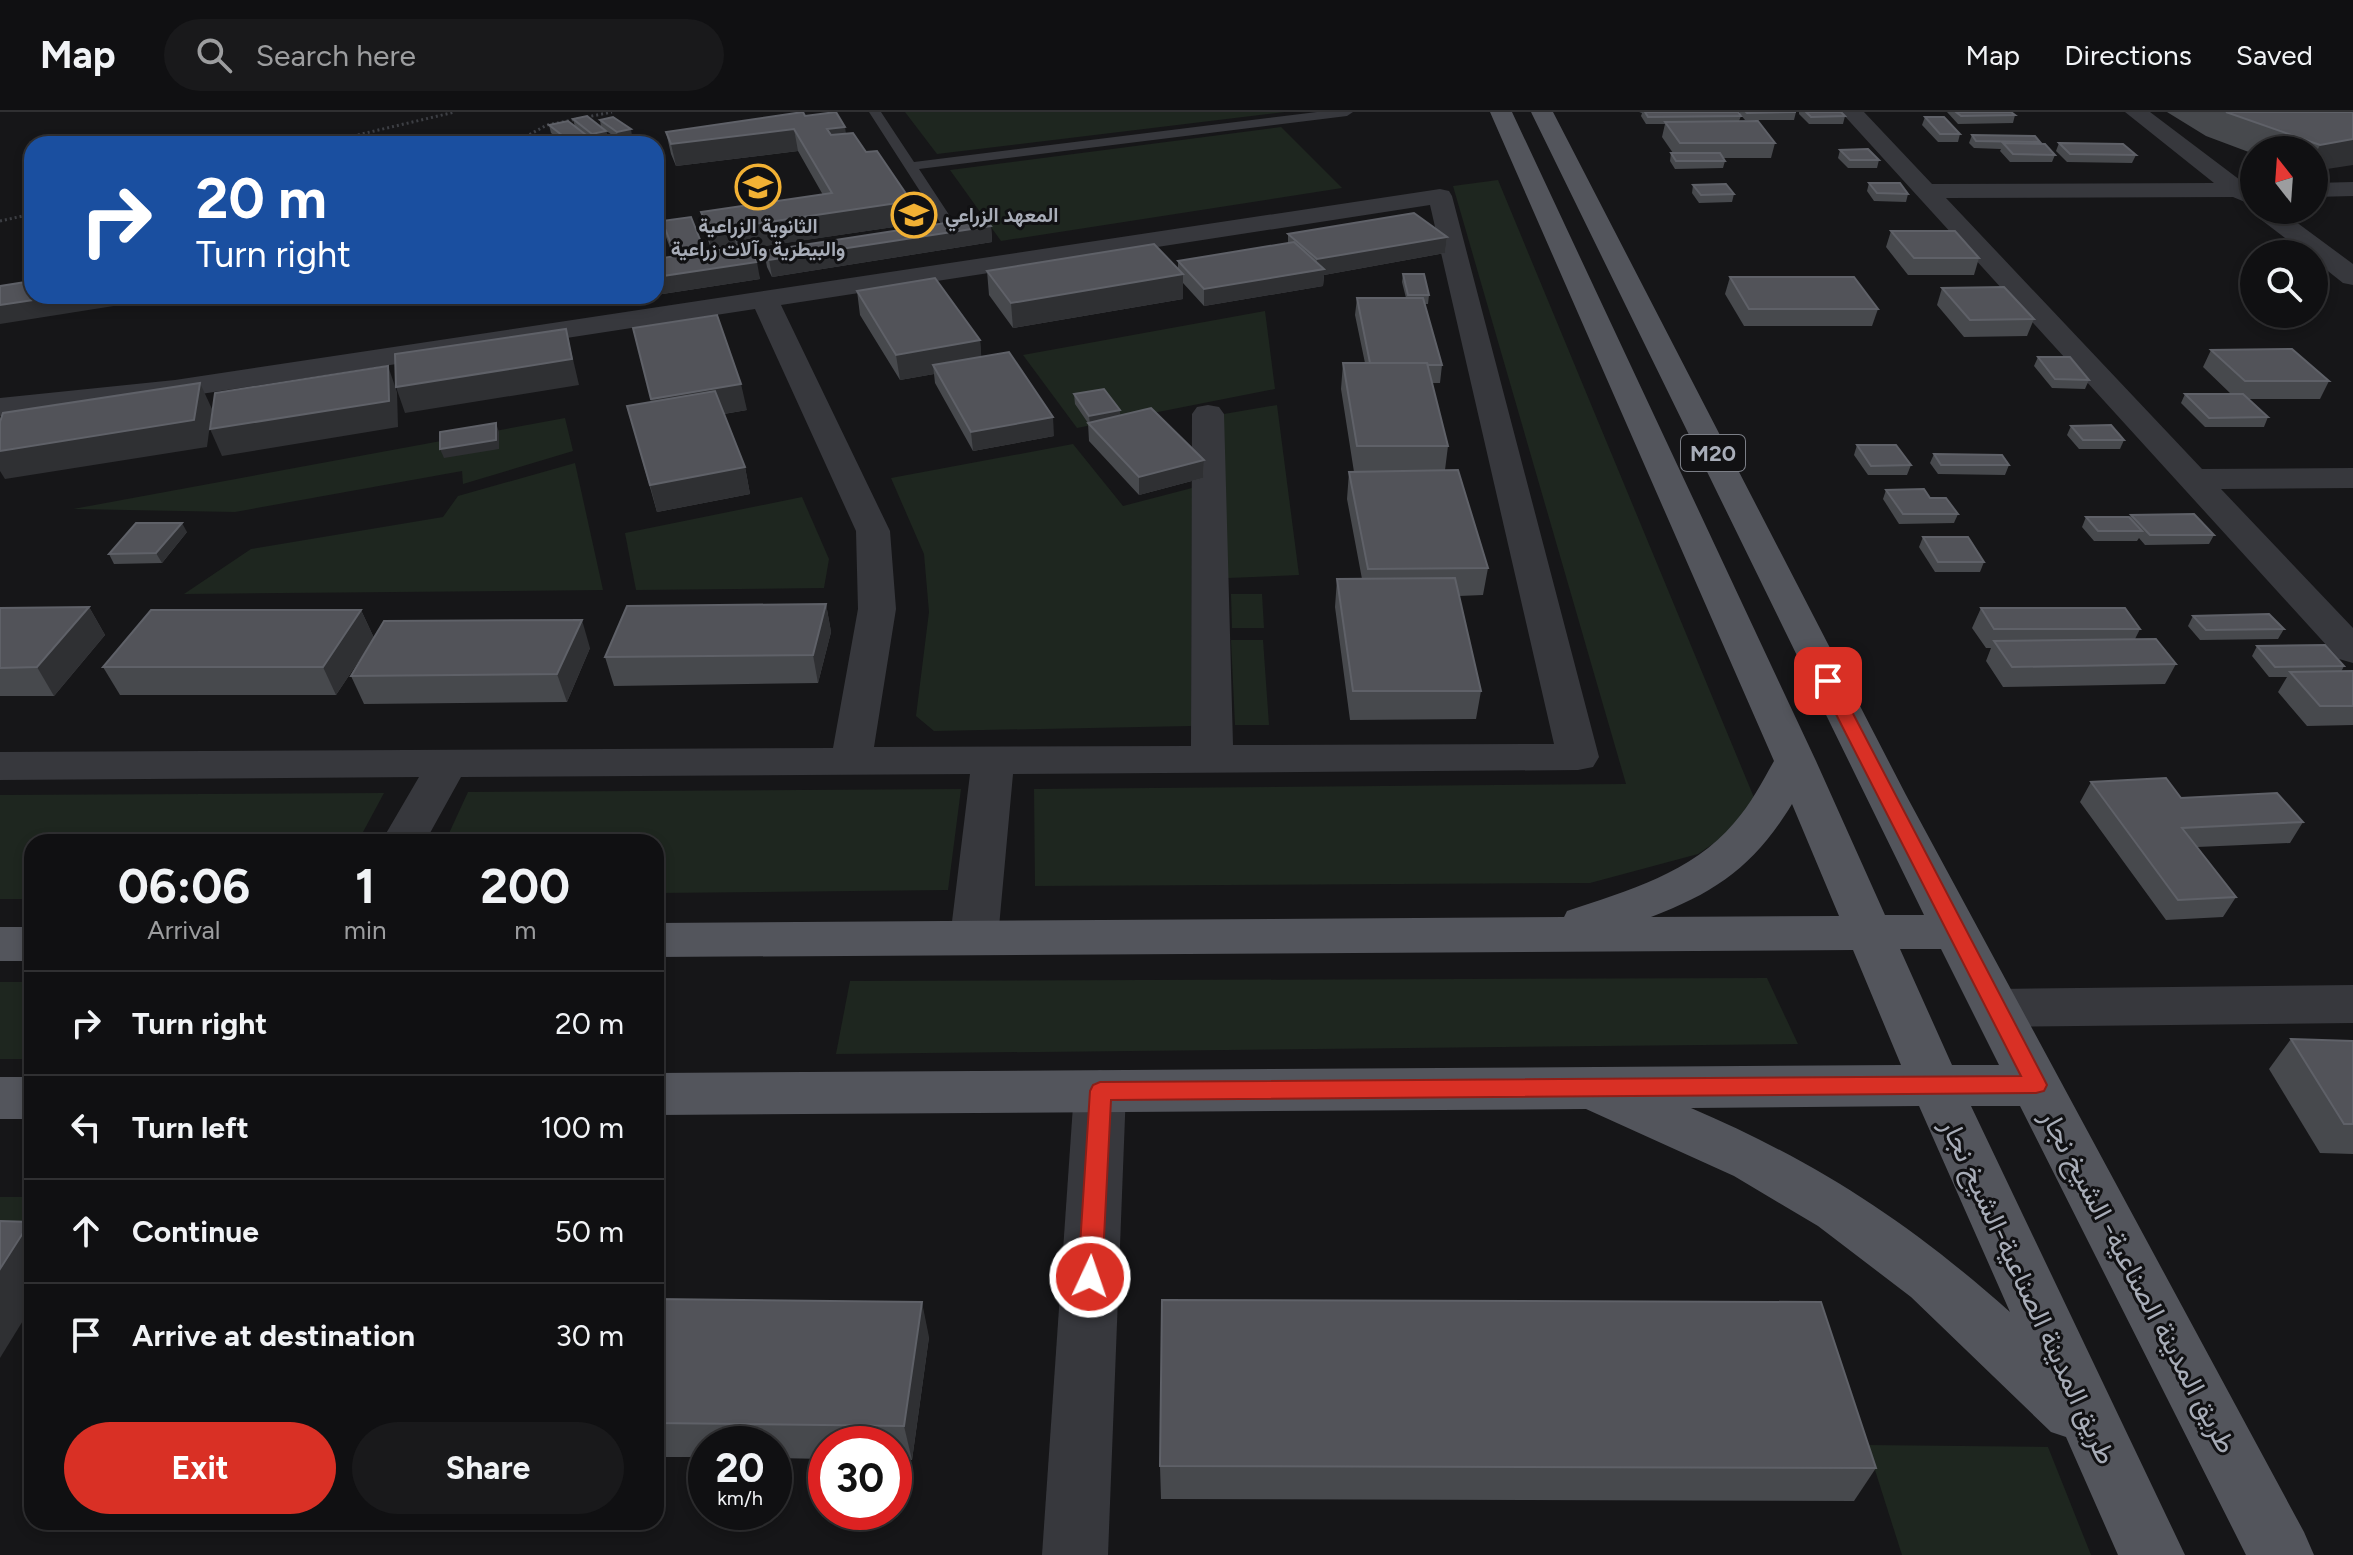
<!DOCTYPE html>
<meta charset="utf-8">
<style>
body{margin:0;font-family:Figtree,Vazirmatn,sans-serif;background:#19191b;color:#f1f3f6;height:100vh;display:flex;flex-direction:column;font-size:30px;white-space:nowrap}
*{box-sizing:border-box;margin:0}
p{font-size:26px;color:#9c9d9f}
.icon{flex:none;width:44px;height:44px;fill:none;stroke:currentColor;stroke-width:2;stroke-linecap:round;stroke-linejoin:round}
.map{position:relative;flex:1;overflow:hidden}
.drawer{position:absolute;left:24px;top:722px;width:640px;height:696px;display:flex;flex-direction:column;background:#101012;border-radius:24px;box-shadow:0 4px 12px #0003,0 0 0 2px #303032}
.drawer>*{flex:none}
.top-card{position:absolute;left:24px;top:24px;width:640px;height:168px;border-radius:24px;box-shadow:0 4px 12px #0003,0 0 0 2px #303032;background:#1a4fa0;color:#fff;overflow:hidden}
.needle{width:52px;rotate:343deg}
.controls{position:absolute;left:2240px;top:24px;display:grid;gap:16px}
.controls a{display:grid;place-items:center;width:88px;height:88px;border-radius:50%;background:#101012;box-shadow:0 4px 12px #0003,0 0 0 2px #303032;font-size:40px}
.speed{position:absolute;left:688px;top:1314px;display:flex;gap:16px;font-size:40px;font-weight:700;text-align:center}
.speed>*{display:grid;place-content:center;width:104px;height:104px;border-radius:50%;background:#101012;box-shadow:0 4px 12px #0003,0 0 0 2px #303032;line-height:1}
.speed small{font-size:20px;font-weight:400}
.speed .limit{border:12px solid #d22;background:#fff;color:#111}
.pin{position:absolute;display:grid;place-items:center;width:68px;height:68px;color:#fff;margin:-34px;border-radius:16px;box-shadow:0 4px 12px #0006}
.me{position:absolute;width:88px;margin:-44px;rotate:3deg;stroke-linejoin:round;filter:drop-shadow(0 0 6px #0008)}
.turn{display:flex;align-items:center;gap:28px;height:168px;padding:0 40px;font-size:36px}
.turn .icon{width:104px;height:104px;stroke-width:2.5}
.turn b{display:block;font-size:56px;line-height:68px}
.eta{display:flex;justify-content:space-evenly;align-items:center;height:136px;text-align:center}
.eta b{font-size:48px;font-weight:700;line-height:56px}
.action{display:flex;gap:16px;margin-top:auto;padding:16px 40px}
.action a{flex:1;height:92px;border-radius:48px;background:#d93025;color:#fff;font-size:32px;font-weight:700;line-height:92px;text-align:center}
.action a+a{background:#19191b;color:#f1f3f6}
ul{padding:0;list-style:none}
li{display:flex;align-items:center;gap:24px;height:104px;padding:0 40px;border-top:2px solid #303032}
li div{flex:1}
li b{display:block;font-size:30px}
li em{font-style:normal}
header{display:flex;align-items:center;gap:48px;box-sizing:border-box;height:112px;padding:0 40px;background:#101012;border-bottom:2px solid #303032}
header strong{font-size:38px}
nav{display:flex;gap:44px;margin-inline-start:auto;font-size:28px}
.search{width:560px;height:72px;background:#19191b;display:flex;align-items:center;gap:20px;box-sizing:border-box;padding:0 28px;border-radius:44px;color:#9c9d9f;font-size:30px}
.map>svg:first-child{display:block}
</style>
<header>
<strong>Map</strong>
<div class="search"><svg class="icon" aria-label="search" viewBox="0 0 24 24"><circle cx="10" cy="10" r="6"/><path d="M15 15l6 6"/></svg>Search here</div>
<nav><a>Map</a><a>Directions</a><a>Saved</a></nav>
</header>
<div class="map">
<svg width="2353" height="1443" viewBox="0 0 2353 1443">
<rect width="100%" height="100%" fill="#161618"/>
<g fill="#1e261f">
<polygon points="905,0 1285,0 937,42"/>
<polygon points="1281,15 1342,76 1001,129 950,58"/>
<polygon points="1498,68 1760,700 1698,742 1590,771 1035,774 1034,677 1626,672 1453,74"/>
<polygon points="1265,199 1275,277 1077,316 1023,243"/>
<polygon points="1277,293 1299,463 1228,466 1218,303"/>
<polygon points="565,306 573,339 463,372 462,359 235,400 73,397"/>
<polygon points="1073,332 1123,394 1192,376 1191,614 934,619 916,604 929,500 924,442 891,366"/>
<polygon points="575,351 603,478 184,482 251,437 443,405 458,384"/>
<polygon points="802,385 829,447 824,476 636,478 625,421"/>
<polygon points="1231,482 1262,482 1264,516 1232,516"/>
<polygon points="1231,528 1263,528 1269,613 1235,613"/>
<polygon points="961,677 948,778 656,781 656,730 445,730 468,680"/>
<polygon points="384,681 363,720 343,730 32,730 32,787 0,787 0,683"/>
<polygon points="1767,866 1798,932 836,942 850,869"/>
<rect x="0" y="870" width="32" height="77"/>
<rect x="0" y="1085" width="32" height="45"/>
<polygon points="1867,1333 2048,1335 2091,1443 1902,1443"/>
</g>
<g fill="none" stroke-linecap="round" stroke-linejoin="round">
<g stroke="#3d3f44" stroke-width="3" stroke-dasharray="2 3" stroke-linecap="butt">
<polyline points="319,32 455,0"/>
<polyline points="512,32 547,13 612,0"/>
<polyline points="0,109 32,102"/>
</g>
<polygon fill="#37383d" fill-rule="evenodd" points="869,0 881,0 914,50 1317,0 1353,0 1347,4 919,57 959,118 931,125 924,121 926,118 943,115"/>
<g fill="#37383d" fill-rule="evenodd">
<polygon points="1841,0 1864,0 1932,72 2214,71 2125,0 2150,0 2244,71 2254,71 2254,88 2245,90 2233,85 1946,86 2202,357 2353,356 2353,376 2221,377 2353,516 2353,551 2339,547"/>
<polygon points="2353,70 2353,84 2314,85 2314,71"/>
<path d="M1440,77L1449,79L1452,84L1599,645L1593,655L1578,658L1013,662L998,826L991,838L974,843L957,838L950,826L970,662L461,665L425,730H381L419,665L0,668V640L833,636L858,497L856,419L755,197L175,286L0,304V286L175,268ZM1430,93L1554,632L1233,633L1224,302L1219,295L1208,293L1197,295L1192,302L1191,634L874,635L896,497L890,419L781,193Z"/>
<polygon points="2254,94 2254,98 2280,98 2353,152 2353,173 2343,171 2314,148 2314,142 2306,142 2255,103 2251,98"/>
<polygon points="2353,873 2353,911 1997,915 1980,909 1972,896 1980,883 1997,877"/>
<polygon points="1100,958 1118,964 1126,979 1108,1443 1042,1443 1074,979 1082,964"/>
</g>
<g fill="#53555c" fill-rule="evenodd">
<path d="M1490,0H1512L1816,649L1885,803H1924L1531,0H1553L1906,683L2304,1420L2314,1443H2246L2020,994H1971L2185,1443H2118L2066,1325L2051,1320L1911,1185L1818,1114L1734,1064L1586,997L656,1003V961L1901,953L1853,838L656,845V811L1564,805L1567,799C1627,779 1692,761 1734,711C1751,692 1762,670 1774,649ZM1792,692L1839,804L1651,805C1717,780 1755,753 1792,692ZM1900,837H1941L1999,953H1952ZM1919,994L2010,1200C1909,1110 1815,1049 1691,996Z"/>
<rect x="0" y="815" width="32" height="34"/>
<rect x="0" y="965" width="32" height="42"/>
</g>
</g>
<g fill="#47494d">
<polygon points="1639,0 1738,0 1741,4 1739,9 1775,31 1771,46 1723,46 1725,49 1723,56 1675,57 1670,49 1671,41 1673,41 1662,25 1665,12 1646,12 1641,4 1642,1"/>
<polygon points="1740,0 1796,0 1794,8 1745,8 1740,2"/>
<polygon points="1799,0 1841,0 1845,4 1843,12 1809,12 1799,2"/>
<polygon points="1947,0 2011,0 2015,3 2013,11 1958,12"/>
<polygon points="2167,0 2353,0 2314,59 2314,38 2254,38 2254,42 2206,24"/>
<polygon points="805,4 846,21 866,40 911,89 914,112 750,136 760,167 656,183 656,147 673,144 666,125 662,109 705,140 737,135 736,133 711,136 706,123 701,100 823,83 798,39 676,54 671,42 666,20"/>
<polygon points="1925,5 1960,22 1958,30 1938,30 1922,13"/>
<polygon points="573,7 606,19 608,27 594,30 586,24 588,31 565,32 551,21 549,13 575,15"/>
<polygon points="600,8 632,24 619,28 601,15"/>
<polygon points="1972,23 2040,30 2039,32 2055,43 2052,50 2010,50 2000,39 2001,37 1974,36 1969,31"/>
<polygon points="2059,31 2136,43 2132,51 2067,50 2056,39"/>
<polygon points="1840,38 1879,48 1877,56 1848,56 1838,46"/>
<polygon points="1869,71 1908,82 1906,90 1874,89 1867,79"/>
<polygon points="1693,73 1734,82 1732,90 1699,91 1692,81"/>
<polygon points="991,114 992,130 772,165 767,155 764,139"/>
<polygon points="1891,119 1979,146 1974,163 1908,163 1886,135"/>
<polygon points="1288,122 1447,125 1445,141 1324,163 1323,174 1204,194 1183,171 1183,187 1013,216 989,183 987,159 1178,157 1178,149 1288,131"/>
<polygon points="1403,162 1429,183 1428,192 1425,192 1442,253 1440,271 1432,271 1448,334 1445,358 1488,456 1483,483 1459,484 1481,579 1476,607 1350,608 1335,495 1337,467 1362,467 1347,387 1349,360 1354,360 1341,277 1343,251 1365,251 1355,203 1357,186 1406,186 1402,170"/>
<polygon points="1730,165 1878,197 1872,214 1744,214 1725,182"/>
<polygon points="1942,176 2034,207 2027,224 1964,225 1937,193"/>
<polygon points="857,179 980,228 981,245 1054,324 973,339 935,271 934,262 900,268 860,203"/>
<polygon points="633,216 747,298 724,302 745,355 750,382 657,400 627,294 652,290"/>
<polygon points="2211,238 2329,269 2320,287 2249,287 2268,305 2264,315 2205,315 2181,291 2185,282 2231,282 2203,255"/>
<polygon points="2038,245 2089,268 2085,277 2052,276 2034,254"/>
<polygon points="1074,282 1120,304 1204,348 1203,366 1139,383 1089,329 1088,311 1075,292"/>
<polygon points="2071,314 2124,328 2120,337 2079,337 2067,323"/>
<polygon points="1857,333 1911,353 1907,363 1868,363 1854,343"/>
<polygon points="1934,342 2009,353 2005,363 1938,362 1930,351"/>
<polygon points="1886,378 1930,386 1958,402 1954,411 1899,412 1883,387"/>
<polygon points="2131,403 2214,423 2209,432 2145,433 2139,426 2137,429 2094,429 2082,415 2086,405 2130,405"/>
<polygon points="187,420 162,451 114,452 109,442"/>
<polygon points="1923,425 1984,450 1980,460 1935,460 1919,435"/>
<polygon points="826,492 831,520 818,571 614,574 605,545"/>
<polygon points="89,495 105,523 54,584 0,584 0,496"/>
<polygon points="1981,496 2140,517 2135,527 2176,552 2165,572 2003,575 1986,549 1991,536 1986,536 1972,516"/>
<polygon points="361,498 374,526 336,583 120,583 103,555"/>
<polygon points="2193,504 2284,517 2278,527 2200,528 2188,514"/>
<polygon points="2257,534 2344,554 2341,560 2353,559 2353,613 2307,614 2278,580 2287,565 2269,565 2252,544"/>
<polygon points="590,536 567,590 364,592 351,564"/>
<polygon points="2091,670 2181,686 2303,710 2290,731 2197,735 2236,785 2223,805 2166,808 2080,690"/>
<polygon points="2291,927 2353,929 2353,1042 2320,1041 2269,957"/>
<polygon points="656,1187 929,1225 912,1348 894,1347 894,1332 826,1332 826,1347 774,1346 774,1332 706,1332 706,1345 656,1345"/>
<polygon points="1160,1354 1876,1356 1854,1389 1161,1387"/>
</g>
<g fill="#2f3033">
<polygon points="845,15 848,36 830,39 827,17"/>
<polygon points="631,17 632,24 619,28 617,20"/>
<polygon points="794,17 798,39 676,54 671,32"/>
<polygon points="606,19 608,27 594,30 592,22"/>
<polygon points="586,23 588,31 568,32 567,27"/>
<polygon points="2353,27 2353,53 2314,59 2314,45 2320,33"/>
<polygon points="911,89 914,112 739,138 734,115"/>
<polygon points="731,109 736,133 711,136 707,113"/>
<polygon points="991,114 992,130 772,165 769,148"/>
<polygon points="1447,125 1445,141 1324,163 1323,174 1204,194 1204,177 1316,159 1317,147"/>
<polygon points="757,150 760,167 656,183 656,165"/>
<polygon points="1183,162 1183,187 1013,216 1011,191"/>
<polygon points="60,184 146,184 145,189 0,212 0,193"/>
<polygon points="566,217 579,273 405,301 396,275"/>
<polygon points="980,228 982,253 933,253 934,262 900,268 896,243"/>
<polygon points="388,254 397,280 398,315 222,344 210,317"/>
<polygon points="200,271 212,297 207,335 5,367 0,359 0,339"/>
<polygon points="741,272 747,298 658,313 651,287"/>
<polygon points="1120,298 1120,307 1090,313 1089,304"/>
<polygon points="1053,305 1054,324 973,339 971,320"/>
<polygon points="496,311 499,320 499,337 444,346 440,337"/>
<polygon points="1204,348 1203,366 1139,383 1139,365"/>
<polygon points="745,355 750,382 657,400 650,373"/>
<polygon points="182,411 187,420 162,451 156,441"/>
<polygon points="826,492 831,520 818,571 813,543"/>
<polygon points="89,495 105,523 54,584 37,555"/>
<polygon points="361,498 374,526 336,583 323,555"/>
<polygon points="582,508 590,536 567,590 557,562"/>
<polygon points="30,1110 32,1112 32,1194 0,1246 0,1157"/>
<polygon points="922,1190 929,1225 912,1348 904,1314"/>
</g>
<g fill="#525359" stroke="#5f6168" stroke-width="2">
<polygon points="803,0 805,4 836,0 845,15 827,17 831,23 853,21 866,40 877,39 911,89 734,115 731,109 707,113 701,100 832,81 794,17 671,32 666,20"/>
<polygon points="1645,0 1738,0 1741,4 1648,5"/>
<polygon points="1746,0 1796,0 1747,1"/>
<polygon points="1806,0 1841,0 1845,4 1811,5"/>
<polygon points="1956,0 2011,0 2015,3 1961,4"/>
<polygon points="2226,0 2353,0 2353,27 2320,33"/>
<polygon points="587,4 606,19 592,22 573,7"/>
<polygon points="613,5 631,17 617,20 600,8"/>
<polygon points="1925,5 1944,5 1960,22 1940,22"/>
<polygon points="568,9 586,23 567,27 549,13"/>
<polygon points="1758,9 1775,31 1680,31 1665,10"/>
<polygon points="1972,23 2035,24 2040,30 1976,29"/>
<polygon points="2003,31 2045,32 2055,43 2013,42"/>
<polygon points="2059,31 2123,32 2136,43 2070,42"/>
<polygon points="1868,37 1879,48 1850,48 1840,38"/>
<polygon points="1671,41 1720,41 1725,49 1676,49"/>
<polygon points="1869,71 1900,71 1908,82 1877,81"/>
<polygon points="1726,72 1734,82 1701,83 1693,73"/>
<polygon points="1414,101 1447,125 1317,147 1288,122"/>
<polygon points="691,105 705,140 749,134 757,150 656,165 656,147 676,144 662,109"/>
<polygon points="984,105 991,114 769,148 764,139"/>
<polygon points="1891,119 1955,119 1979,146 1914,146"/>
<polygon points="1294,130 1324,157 1204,177 1178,149"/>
<polygon points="1154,132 1183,162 1011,191 987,159"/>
<polygon points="1403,162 1424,162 1429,183 1408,183"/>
<polygon points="1730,165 1854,165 1878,197 1749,197"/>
<polygon points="935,166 980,228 896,243 857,179"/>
<polygon points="32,169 32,184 60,184 0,193 0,174"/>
<polygon points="2004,175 2034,207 1970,208 1942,176"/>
<polygon points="1357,186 1423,186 1442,253 1428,253 1427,251 1370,251"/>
<polygon points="717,203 741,272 651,287 633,216"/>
<polygon points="566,217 572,247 396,275 395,242"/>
<polygon points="2292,237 2329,269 2245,269 2211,238"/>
<polygon points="1009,240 1053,305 971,320 933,253"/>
<polygon points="2038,245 2070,245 2089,268 2055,267"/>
<polygon points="1343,251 1427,251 1448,334 1357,334"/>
<polygon points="388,254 389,289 210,317 215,281"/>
<polygon points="200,271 194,308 0,339 0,310 3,301"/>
<polygon points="1104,277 1120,298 1089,304 1074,282"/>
<polygon points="715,279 745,355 650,373 627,294"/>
<polygon points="2185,282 2243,282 2268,305 2209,306"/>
<polygon points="1151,296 1204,348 1139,365 1088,311"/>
<polygon points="496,311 496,328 440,337 440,320"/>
<polygon points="2111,313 2124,328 2083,328 2071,314"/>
<polygon points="1857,333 1896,333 1911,353 1871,354"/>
<polygon points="1934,342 2002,343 2009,353 1941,353"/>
<polygon points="1458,358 1488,456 1368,457 1349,360"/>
<polygon points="1924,377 1930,386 1946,386 1958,402 1903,402 1886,378"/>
<polygon points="2194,402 2214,423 2150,423 2131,403"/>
<polygon points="2086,405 2129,405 2142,419 2098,419"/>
<polygon points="136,411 182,411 156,441 109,442"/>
<polygon points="1923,425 1968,425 1984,450 1938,450"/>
<polygon points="1455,466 1481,579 1353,579 1337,467"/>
<polygon points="826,492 813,543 605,545 627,494"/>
<polygon points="89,495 37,555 0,556 0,496"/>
<polygon points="1981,496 2125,496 2140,517 1994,517"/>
<polygon points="151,498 361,498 323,555 103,555"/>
<polygon points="2269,502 2284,517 2206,518 2193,504"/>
<polygon points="582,508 557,562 351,564 384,509"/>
<polygon points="2156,527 2176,552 2012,555 1994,529"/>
<polygon points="2325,533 2344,554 2275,555 2257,534"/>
<polygon points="2353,559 2353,594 2320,594 2290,560"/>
<polygon points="2166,666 2181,686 2277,681 2303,710 2182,716 2236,785 2178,788 2091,670"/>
<polygon points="2291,927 2353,929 2353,1012 2344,1012"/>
<polygon points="0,1109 30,1110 0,1157"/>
<polygon points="656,1187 922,1190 904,1314 656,1311"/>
<polygon points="1162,1188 1821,1190 1876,1356 1160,1354"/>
</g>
<polygon fill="#d93025" stroke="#8d1f18" stroke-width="2" points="1828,564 1836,569 2044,967 2047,973 2044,979 2036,981 1111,988 1102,1165 1099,1172 1090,1175 1082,1172 1078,1165 1090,979 1093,973 1100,970 2021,964 1819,569"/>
<defs>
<g id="school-ring" transform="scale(2.3)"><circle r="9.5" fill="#111113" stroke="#f2b134" stroke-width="1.5"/><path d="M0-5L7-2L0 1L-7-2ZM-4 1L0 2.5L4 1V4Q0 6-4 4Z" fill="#f2b134"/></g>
<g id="university-ring" transform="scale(2.3)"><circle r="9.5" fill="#111113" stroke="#f2b134" stroke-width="1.5"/><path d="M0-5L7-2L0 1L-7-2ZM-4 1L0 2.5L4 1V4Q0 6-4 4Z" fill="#f2b134"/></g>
</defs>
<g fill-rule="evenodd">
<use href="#school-ring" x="758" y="75"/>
<use href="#university-ring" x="914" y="103"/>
</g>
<g text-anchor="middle" stroke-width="6" stroke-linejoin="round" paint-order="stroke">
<g font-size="20" font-weight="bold" fill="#a8adb8" stroke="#111113" text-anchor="start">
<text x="945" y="110">المعهد الزراعي</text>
<text x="758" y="121" text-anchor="middle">الثانوية الزراعية<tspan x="758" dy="23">والبيطرية وآلات زراعية</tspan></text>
</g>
<rect fill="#111113" stroke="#7b7e86" stroke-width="2" x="1681" y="323" width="64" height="36" rx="6"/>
<g font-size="22" font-weight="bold" fill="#a8adb8">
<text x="1713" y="349">M20</text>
</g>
<g font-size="28" fill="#a8adb8" stroke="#111113">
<text transform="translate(2139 1169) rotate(62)" y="10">طريق المدينة الصناعية- الشيخ نجار</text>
<text transform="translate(2029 1179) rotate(65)" y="10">طريق المدينة الصناعية-الشيخ نجار</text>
</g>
</g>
</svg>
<div class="controls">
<a><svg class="needle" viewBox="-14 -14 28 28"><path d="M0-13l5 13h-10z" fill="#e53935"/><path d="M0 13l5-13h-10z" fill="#9c9d9f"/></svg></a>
<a><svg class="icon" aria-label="search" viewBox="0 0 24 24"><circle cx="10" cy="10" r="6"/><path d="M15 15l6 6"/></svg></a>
</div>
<div class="speed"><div>20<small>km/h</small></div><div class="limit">30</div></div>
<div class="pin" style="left:1828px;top:569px;background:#d93025"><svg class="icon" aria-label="arrive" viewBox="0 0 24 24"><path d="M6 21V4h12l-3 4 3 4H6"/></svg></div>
<svg class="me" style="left:1090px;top:1165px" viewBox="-20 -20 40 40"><circle r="17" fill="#d93025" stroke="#fff" stroke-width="3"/><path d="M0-11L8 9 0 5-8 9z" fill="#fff"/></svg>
<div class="top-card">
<div class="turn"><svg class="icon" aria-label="right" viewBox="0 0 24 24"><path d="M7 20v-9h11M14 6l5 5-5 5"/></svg><div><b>20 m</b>Turn right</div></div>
</div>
<section class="drawer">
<div class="eta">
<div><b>06:06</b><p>Arrival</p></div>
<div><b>1</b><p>min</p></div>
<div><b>200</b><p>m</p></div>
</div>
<ul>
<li><svg class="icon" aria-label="right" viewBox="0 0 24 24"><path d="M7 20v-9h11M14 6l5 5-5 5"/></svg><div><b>Turn right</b></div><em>20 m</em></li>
<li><svg class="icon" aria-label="left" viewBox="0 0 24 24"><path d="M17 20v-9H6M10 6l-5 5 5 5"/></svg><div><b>Turn left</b></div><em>100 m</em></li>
<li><svg class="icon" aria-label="ahead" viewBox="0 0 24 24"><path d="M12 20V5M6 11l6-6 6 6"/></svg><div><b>Continue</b></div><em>50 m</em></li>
<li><svg class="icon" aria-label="arrive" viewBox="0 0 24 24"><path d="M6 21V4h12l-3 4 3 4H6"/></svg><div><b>Arrive at destination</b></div><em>30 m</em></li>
</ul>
<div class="action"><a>Exit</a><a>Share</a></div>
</section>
</div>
